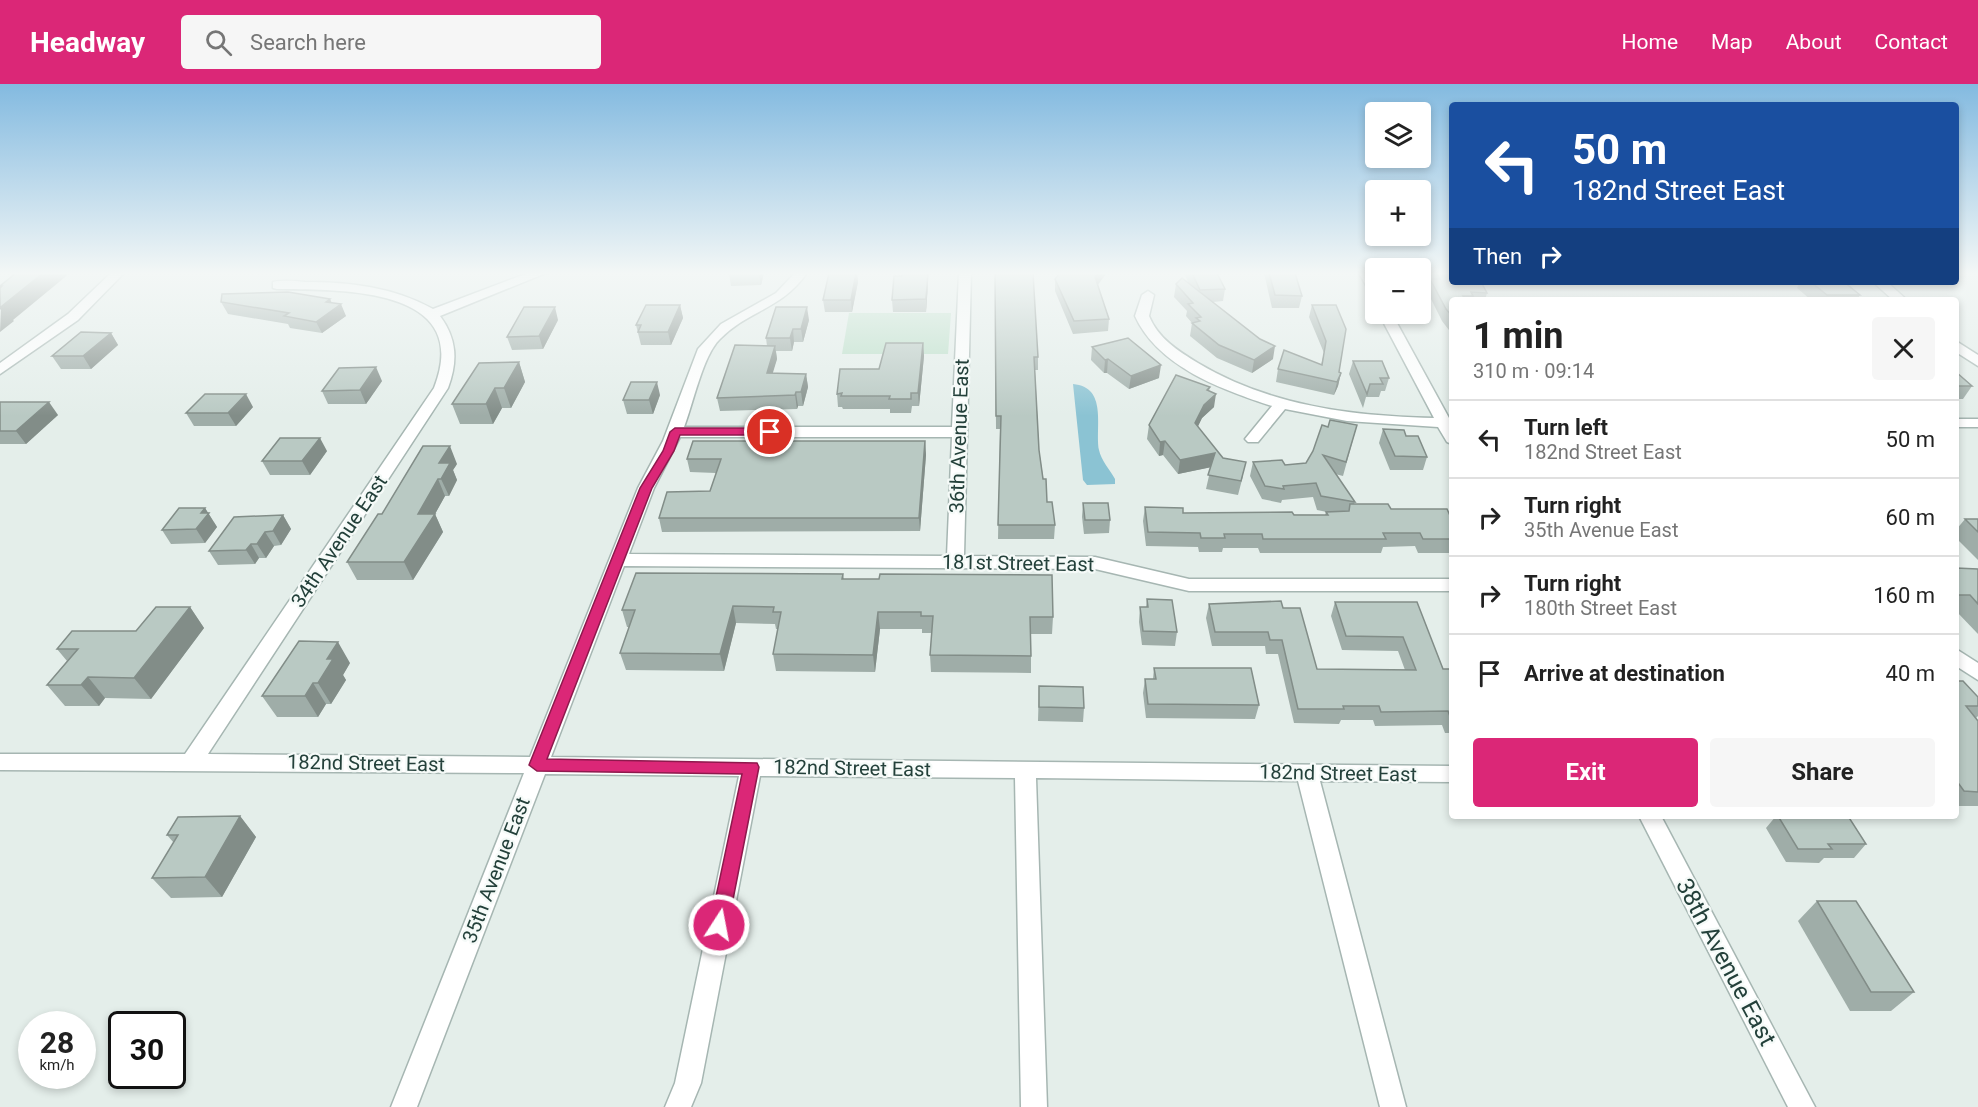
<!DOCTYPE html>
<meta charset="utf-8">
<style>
body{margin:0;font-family:Roboto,sans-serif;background:#f6f6f6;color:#222;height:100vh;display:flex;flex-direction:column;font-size:22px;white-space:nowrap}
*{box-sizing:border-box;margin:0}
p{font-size:20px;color:#767676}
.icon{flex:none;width:33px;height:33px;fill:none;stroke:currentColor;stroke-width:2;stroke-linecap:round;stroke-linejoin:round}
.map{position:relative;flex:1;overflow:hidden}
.sheet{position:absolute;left:1449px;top:213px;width:510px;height:522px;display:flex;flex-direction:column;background:#fff;border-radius:6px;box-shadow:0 3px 9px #0003}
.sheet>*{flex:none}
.guide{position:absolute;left:1449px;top:18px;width:510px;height:183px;border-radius:6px;box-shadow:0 3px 9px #0003;background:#1a4fa0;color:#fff;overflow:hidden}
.fabs{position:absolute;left:1365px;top:18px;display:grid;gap:12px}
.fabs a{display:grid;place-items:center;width:66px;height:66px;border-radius:6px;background:#fff;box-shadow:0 3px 9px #0003;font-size:30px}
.speed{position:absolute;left:18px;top:927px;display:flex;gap:12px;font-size:30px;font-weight:700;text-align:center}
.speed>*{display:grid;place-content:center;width:78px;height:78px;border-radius:50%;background:#fff;box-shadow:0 3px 9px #0003;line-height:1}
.speed small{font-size:15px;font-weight:400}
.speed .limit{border:3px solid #111;border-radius:9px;background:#fff;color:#111}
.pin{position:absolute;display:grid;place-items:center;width:51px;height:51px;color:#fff;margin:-26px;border:3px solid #fff;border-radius:50%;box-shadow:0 2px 6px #0007}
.me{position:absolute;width:66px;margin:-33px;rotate:11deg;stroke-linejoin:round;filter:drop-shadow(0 0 4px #0008)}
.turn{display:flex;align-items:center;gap:21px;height:126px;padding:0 24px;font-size:27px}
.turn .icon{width:78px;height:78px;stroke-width:2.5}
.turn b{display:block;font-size:42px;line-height:51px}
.then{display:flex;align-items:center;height:57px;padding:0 24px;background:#0003;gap:12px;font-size:22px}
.round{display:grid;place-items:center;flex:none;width:63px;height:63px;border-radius:6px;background:#f6f6f6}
.overview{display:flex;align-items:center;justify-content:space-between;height:102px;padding:0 24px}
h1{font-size:36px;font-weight:700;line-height:45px}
.button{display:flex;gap:12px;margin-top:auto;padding:12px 24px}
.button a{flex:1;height:69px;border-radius:6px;background:#db2777;color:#fff;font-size:24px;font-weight:700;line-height:69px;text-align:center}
.button a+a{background:#f6f6f6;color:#222}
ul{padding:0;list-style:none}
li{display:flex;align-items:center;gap:18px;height:78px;padding:0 24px;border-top:2px solid #e0e0e0}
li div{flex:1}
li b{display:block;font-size:22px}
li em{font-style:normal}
header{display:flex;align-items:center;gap:36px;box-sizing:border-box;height:84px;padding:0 30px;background:#db2777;color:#fff}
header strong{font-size:28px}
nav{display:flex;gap:33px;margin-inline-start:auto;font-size:21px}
.search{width:420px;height:54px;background:#f6f6f6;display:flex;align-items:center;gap:15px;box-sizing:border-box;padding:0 21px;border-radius:6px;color:#767676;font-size:22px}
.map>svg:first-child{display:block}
</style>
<header>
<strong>Headway</strong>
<div class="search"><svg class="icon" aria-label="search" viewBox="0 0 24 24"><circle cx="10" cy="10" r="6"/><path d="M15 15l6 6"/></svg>Search here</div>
<nav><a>Home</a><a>Map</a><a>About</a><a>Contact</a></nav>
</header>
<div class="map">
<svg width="1978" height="1023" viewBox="0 0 1978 1023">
<rect width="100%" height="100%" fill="#e4eeea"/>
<polygon fill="#bcdfc9" points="849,229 951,229 948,270 842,270"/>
<path fill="#8bc3d3" d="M1073,300C1108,303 1095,343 1099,366C1101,376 1110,386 1115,395V400L1087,401L1083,396Z"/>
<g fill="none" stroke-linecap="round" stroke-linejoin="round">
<g stroke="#a6b6b2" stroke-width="3">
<g id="minor">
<polygon points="111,189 124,189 78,236 0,290 0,279 68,230"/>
<path d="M528,189H546L440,232C457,255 458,277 448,304L208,670L530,673L638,404L663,357L698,265L721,240L776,209L795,189H807C781,226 748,226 720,255C703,271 693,320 684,343H952L959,189H971L964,472L1095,473L1189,495H1452V507H1189L1095,485L624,482L551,673L1452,682V698L1320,697L1406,1023H1380L1298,697L1036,694L1047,1023H1021L1015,694L760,692L701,999L691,1023H665L675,999L739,692L545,690L417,1023H391L524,689L0,686V670H185L434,304C474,202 341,206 277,205L273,204V198C283,196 295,197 305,198C350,198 393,203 433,225ZM680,353H952L947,472L629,470L654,404Z"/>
<polygon points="1359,189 1371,189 1376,197 1376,213 1372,212"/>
<polygon points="1873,198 1887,198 1907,216 1893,216"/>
<path d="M1148,207L1154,211L1149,232C1158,254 1178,267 1198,279C1270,322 1351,332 1434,334L1379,230H1392L1449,334L1452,335V360L1447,358L1438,343L1347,337L1285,325L1258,358H1248L1245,355L1272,322C1223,306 1158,283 1135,232L1142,211Z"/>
<polygon points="1956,257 1978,271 1978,282 1956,268"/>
<rect x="1956" y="335" width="22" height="8"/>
<polygon points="1956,565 1978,579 1978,596 1956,582"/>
<polygon points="1639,732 1661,732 1815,1023 1788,1023"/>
</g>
</g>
<use href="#minor" fill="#fff" fill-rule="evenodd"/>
</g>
<g fill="#9fada8">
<polygon points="729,189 764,189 761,201 731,202"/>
<polygon points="829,189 857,189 858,198 852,228 825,228 823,216"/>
<polygon points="995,189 1038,273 1038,286 1035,286 1039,366 1047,418 1055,441 1054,455 998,455 1000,345 996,345"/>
<polygon points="1184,189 1217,189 1225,205 1223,217 1213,218 1273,275 1252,289 1217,274 1190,252 1192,239 1186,232 1187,227 1174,213 1176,200 1188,198"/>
<polygon points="1264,189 1295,189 1302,212 1299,224 1272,224"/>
<polygon points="1425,189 1452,189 1487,209 1485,216 1452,216 1452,250 1442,237 1427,207 1430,196"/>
<polygon points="1106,190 1098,201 1109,235 1108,247 1073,250 1055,207 1055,195"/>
<polygon points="1800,198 1844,198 1860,211 1857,216 1811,216 1797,204"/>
<polygon points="928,200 926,228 893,228 892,216"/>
<polygon points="221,218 332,219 346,232 322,249 290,244 288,240 228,230"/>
<polygon points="680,221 683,234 671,261 641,261 636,241"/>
<polygon points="1312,221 1339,288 1341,289 1338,302 1334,311 1276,298 1278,285 1321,281 1324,269 1309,233"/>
<polygon points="558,236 543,265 512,266 507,253"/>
<polygon points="809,236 803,258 794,258 792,267 776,267 777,275 772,289 806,290 808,303 803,322 798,322 797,325 720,327 717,314 767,262 766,254"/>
<polygon points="111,249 118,261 91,285 61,285 52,272"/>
<polygon points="923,259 924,272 919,322 912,322 911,329 890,329 890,325 843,325 842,323 838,323 837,310"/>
<polygon points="1092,263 1159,294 1129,305 1107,289 1104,289 1091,276"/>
<polygon points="1353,277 1389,294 1385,307 1381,307 1379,313 1366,313 1363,324 1349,290"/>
<polygon points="519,278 525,298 511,324 502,324 493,340 460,340 452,320"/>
<polygon points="1956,288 1972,302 1963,315 1956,315"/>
<polygon points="382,297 366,320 328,320 322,307"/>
<polygon points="1210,303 1209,307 1214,323 1202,334 1197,343 1223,374 1243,392 1238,411 1206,405 1211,383 1178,390 1163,371 1159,372 1147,355 1149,341"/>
<polygon points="660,311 653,330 627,330 623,316"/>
<polygon points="0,318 58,331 26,360 0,360"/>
<polygon points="253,323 236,342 194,342 186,329"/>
<polygon points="1357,341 1343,392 1335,390 1355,418 1354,420 1452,436 1452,469 1418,469 1415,462 1383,463 1381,469 1260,469 1258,464 1223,464 1222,468 1199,468 1198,463 1146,462 1143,437 1145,423 1183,429 1325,431 1326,428 1327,428 1317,426 1313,413 1282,416 1281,419 1262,415 1250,392 1253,378 1285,381 1306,379 1328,343"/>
<polygon points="1383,345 1406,352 1427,373 1423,386 1390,386 1379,359"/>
<polygon points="925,357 926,371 920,447 662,448 659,434 710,407 716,389 690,388 687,375"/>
<polygon points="327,367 310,391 270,391 262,377"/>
<polygon points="457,380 453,386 457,396 449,412 445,412 435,430 443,448 413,496 357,496 347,478 382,430"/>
<polygon points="1083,419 1110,436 1109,449 1084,450 1082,433"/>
<polygon points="205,424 217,443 205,459 171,460 162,446"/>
<polygon points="283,431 291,445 281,461 274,462 266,474 259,474 255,480 218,481 209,467"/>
<polygon points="1965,435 1978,435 1978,476 1956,454 1956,446"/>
<polygon points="1956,484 1978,485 1978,550 1956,527"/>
<polygon points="843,490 844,495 1053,533 1052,550 1031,550 1031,589 931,588 930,571 932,549 922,549 922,545 880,545 875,588 776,587 773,570 778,545 776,545 775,540 736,539 724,587 626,586 620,569 629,543 627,543 622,526"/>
<polygon points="1147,515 1177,548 1175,562 1142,561 1139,538 1140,523 1146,523"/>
<polygon points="1335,518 1417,518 1443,585 1452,585 1452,649 1445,649 1442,641 1375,642 1373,636 1341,636 1339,640 1294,639 1278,570 1266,570 1265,562 1212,562 1206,534 1209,520 1283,524 1317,585 1405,586 1398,567 1342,566 1331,532"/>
<polygon points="190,523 204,544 151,615 105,614 99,622 65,622 47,601 67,577 57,565 136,547"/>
<polygon points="350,579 343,591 346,596 331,620 326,620 318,633 277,633 262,612"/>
<polygon points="1154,584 1259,621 1255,635 1146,634 1143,609 1145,595 1153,595"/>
<polygon points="1956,597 1978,613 1978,632 1976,634 1978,637 1978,722 1956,722"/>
<polygon points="1039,602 1084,624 1083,638 1038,637"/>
<polygon points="240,732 256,753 222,813 171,814 152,794 174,759 167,751"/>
<polygon points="1776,732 1848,732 1866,760 1854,774 1824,774 1819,779 1786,778 1766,744"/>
<polygon points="1817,817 1914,908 1891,927 1850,927 1798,837"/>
</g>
<g fill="#828d88">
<polygon points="43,189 70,189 13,236 14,237 0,248 1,223"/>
<polygon points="759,189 764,189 761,201"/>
<polygon points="856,189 857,189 858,198 852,228 851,216"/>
<polygon points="928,189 928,200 926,228 926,215"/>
<polygon points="1098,189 1111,189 1106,190 1094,205 1095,193"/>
<polygon points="330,215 335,225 341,220 346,232 322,249 316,238 326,218"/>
<polygon points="680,221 683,234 671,261 668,248"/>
<polygon points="555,223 558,236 543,265 539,252"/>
<polygon points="807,223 809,236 803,258 801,245"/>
<polygon points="793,245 794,258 792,267 790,254"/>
<polygon points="111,249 118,261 91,285 83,272"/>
<polygon points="923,259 924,272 919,322 918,309"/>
<polygon points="775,262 777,275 769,302 767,289"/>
<polygon points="1275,262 1273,275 1252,289 1254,276"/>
<polygon points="1108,275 1107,289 1104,289 1105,276"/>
<polygon points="519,278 525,298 511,324 504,304"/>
<polygon points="1161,281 1159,294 1129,305 1131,292"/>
<polygon points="376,283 382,297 366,320 360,306"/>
<polygon points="1341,289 1338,302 1334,311 1337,298"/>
<polygon points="806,290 808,303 803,322 801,308"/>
<polygon points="657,298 660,311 653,330 649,316"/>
<polygon points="495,304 502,324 493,340 486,320"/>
<polygon points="796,308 798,322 797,325 795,311"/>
<polygon points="246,310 253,323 236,342 228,329"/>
<polygon points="1216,310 1214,323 1202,334 1193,353 1195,339 1204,321"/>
<polygon points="49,318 58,331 26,360 16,347"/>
<polygon points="320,354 327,367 310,391 302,377"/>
<polygon points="925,357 926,371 920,447 919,434"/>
<polygon points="1165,357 1163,371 1159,372 1160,358"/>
<polygon points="450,362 457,380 453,386 457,396 449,412 441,395 439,379"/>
<polygon points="1215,369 1212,383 1178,390 1180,376"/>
<polygon points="438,395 445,412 435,430 443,448 413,496 404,478 418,430"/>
<polygon points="205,424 217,443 205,459 196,445 201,429"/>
<polygon points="283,431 291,445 281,461 273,447"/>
<polygon points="265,448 274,462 266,474 257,460"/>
<polygon points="251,460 259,474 255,480 246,466"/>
<polygon points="733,522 736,539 724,587 720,570"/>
<polygon points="190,523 204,544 151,615 134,594"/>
<polygon points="878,528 880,545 875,588 873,571"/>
<polygon points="338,558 350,579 343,591 346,596 331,620 318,599 327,575"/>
<polygon points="88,593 105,614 99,622 81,601"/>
<polygon points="313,599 326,620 318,633 305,612"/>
<polygon points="240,732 256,753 222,813 205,793"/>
</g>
<g fill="#b9c9c3" stroke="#828d88" stroke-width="1.5">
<polygon points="16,189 43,189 1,223 4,223 0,225 0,204 2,202 0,202"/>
<polygon points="829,189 856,189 851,216 823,216"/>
<polygon points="902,189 928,189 926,215 892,216 894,192 902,192"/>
<polygon points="995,189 1033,189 1038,273 1034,273 1039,366 1043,395 1046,395 1047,418 1052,418 1055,441 998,441 1001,332 996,332"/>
<polygon points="1060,189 1098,189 1095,193 1109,235 1074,237 1055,195"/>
<polygon points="1192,189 1217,189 1225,205 1200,206"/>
<polygon points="1269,189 1295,189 1302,212 1275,211"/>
<polygon points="1437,189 1452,189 1452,198 1481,198 1487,209 1471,208 1473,212 1463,212 1466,216 1452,216 1452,232 1446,225 1430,195 1440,195"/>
<polygon points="1182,194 1260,255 1275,262 1254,276 1219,261 1192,239 1200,237 1196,234 1201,233 1188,220 1193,219 1176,200"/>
<polygon points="1811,198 1844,198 1860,211 1827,211"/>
<polygon points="288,208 330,215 326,218 341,220 316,238 284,232 289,229 221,218 222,210"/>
<polygon points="646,221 680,221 668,248 638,248 641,241 636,241"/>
<polygon points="1312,221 1336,221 1346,245 1339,288 1341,289 1337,298 1278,285 1284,266 1322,281 1326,257"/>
<polygon points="524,223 555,223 539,252 507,253"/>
<polygon points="776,223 807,223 801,245 793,245 790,254 766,254"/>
<polygon points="81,248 111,249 83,272 52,272"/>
<polygon points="1128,254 1161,281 1131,292 1108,275 1105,276 1092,263"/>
<polygon points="886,259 923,259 918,309 911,309 911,315 889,315 890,312 841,312 842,309 837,310 840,285 879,285"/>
<polygon points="735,261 775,262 767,289 806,290 801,308 796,308 795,311 717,314"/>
<polygon points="1353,277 1382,277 1389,294 1380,294 1383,300 1370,300 1367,310"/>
<polygon points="519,278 504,304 495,304 486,320 452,320 479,279"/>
<polygon points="376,283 360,306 322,307 339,284"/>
<polygon points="1956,288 1972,302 1956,302"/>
<polygon points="1176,291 1210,303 1207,306 1216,310 1204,321 1195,339 1223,374 1246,378 1241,397 1208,391 1215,369 1180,376 1165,357 1160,358 1149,341"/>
<polygon points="631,298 657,298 649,316 623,316"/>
<polygon points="205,310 246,310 228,329 186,329"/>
<polygon points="0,318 49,318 16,347 0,347"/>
<polygon points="1330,336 1357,341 1346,378 1323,371 1355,418 1321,412 1316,399 1283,402 1284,405 1265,402 1253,378 1282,376 1285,381 1306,379 1313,367 1322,341 1328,343"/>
<polygon points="1383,345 1404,346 1406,352 1418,352 1427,373 1395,372"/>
<polygon points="280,354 320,354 302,377 262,377"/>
<polygon points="693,357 925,357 919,434 659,434 667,408 710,407 721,375 687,375"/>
<polygon points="423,362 450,362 439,379 450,379 441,395 438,395 418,430 435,430 404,478 347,478 378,430 382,430"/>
<polygon points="1083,419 1108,419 1110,436 1085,436"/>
<polygon points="1350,420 1388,420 1391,425 1447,425 1452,436 1452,455 1423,455 1420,449 1383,449 1386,455 1263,455 1262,450 1224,450 1225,454 1201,454 1200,449 1148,448 1145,423 1183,424 1183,429 1292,428 1294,431 1328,431 1326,428 1349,427"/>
<polygon points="179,424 205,424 201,429 209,429 196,445 162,446"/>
<polygon points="283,431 273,447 265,448 257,460 251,460 246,466 209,467 234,433"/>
<polygon points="1965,435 1978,435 1978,448"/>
<polygon points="1956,484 1978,485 1978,520 1970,511 1956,511"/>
<polygon points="636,489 843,490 842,495 879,495 880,490 1052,491 1053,533 1030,533 1031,572 930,571 933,532 921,532 921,528 878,528 873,571 773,570 781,528 773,528 774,523 733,522 720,570 620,569 635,526 622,526"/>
<polygon points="1147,515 1172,516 1177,548 1143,547 1140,523 1148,523"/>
<polygon points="1281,517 1283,524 1300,524 1317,585 1416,586 1403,553 1346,552 1335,518 1417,518 1443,585 1452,585 1452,635 1451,635 1448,627 1381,628 1379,622 1343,622 1344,625 1298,625 1282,556 1270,556 1268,548 1215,548 1209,520"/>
<polygon points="156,523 190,523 134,594 88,593 81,601 47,601 78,565 57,565 72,547 136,547"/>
<polygon points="299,557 338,558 327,575 333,575 318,599 313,599 305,612 262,612"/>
<polygon points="1154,584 1251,584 1259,621 1148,620 1145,595 1156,595"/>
<polygon points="1956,597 1963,597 1978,613 1978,622 1966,622 1978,637 1978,708 1964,707 1956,696"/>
<polygon points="1039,602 1083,603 1084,624 1039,623"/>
<polygon points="240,732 205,793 152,794 178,751 167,751 178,733"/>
<polygon points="1778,732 1848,732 1866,760 1828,760 1832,765 1798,765"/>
<polygon points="1817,817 1856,817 1914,908 1871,908"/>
</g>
<linearGradient id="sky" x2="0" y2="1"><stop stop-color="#83bae0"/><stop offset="0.57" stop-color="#f3f7f6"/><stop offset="1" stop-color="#f3f7f6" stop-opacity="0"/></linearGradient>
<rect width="1978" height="332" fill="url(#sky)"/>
<polygon fill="#db2777" stroke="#8e194d" stroke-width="1.5" points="675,344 770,344 776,348 770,351 680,351 674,367 652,404 547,675 757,679 759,683 728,841 726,847 719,849 713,847 710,841 742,690 537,687 529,681 640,404 663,367 670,348"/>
<g text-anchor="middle" stroke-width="4.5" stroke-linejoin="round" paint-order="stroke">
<g font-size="20" fill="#23403a" stroke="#f5faf8">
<text transform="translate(959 352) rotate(-88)" y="7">36th Avenue East</text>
<text transform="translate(339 457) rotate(-56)" y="7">34th Avenue East</text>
<text transform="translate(1018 479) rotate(1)" y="7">181st Street East</text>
<text transform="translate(366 679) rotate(1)" y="7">182nd Street East</text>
<text transform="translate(852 684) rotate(1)" y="7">182nd Street East</text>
<text transform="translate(1338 689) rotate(1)" y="7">182nd Street East</text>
<text transform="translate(496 786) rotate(-69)" y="7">35th Avenue East</text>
</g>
<g font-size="24" fill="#23403a" stroke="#f5faf8">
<text transform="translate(1726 878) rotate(62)" y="8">38th Avenue East</text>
</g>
</g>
</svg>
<div class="fabs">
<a><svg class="icon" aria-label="layers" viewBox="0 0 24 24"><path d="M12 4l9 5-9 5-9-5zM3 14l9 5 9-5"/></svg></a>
<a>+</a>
<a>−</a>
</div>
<div class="speed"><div>28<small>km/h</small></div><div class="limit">30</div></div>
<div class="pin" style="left:770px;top:348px;background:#d93025"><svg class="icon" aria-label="arrive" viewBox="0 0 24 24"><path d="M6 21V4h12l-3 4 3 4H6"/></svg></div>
<svg class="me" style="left:719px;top:841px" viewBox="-20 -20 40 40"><circle r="17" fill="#db2777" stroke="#fff" stroke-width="3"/><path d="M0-11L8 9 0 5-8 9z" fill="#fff"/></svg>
<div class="guide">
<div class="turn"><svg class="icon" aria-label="left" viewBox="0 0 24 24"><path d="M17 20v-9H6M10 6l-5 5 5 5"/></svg><div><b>50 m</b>182nd Street East</div></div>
<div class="then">Then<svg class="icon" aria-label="right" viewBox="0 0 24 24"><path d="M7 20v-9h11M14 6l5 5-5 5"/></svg></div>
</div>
<section class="sheet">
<div class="overview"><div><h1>1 min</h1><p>310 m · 09:14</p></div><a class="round"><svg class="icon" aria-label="close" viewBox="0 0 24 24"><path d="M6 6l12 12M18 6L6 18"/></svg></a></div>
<ul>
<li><svg class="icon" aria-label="left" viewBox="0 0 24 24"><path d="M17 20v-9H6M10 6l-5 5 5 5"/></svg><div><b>Turn left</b><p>182nd Street East</p></div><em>50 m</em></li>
<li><svg class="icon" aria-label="right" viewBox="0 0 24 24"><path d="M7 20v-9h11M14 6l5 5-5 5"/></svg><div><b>Turn right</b><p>35th Avenue East</p></div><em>60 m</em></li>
<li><svg class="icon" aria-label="right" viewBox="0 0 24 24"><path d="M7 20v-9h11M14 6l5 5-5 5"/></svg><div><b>Turn right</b><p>180th Street East</p></div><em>160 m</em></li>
<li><svg class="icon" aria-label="arrive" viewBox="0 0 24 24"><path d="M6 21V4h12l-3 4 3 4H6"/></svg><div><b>Arrive at destination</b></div><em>40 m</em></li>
</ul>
<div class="button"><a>Exit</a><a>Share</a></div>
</section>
</div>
